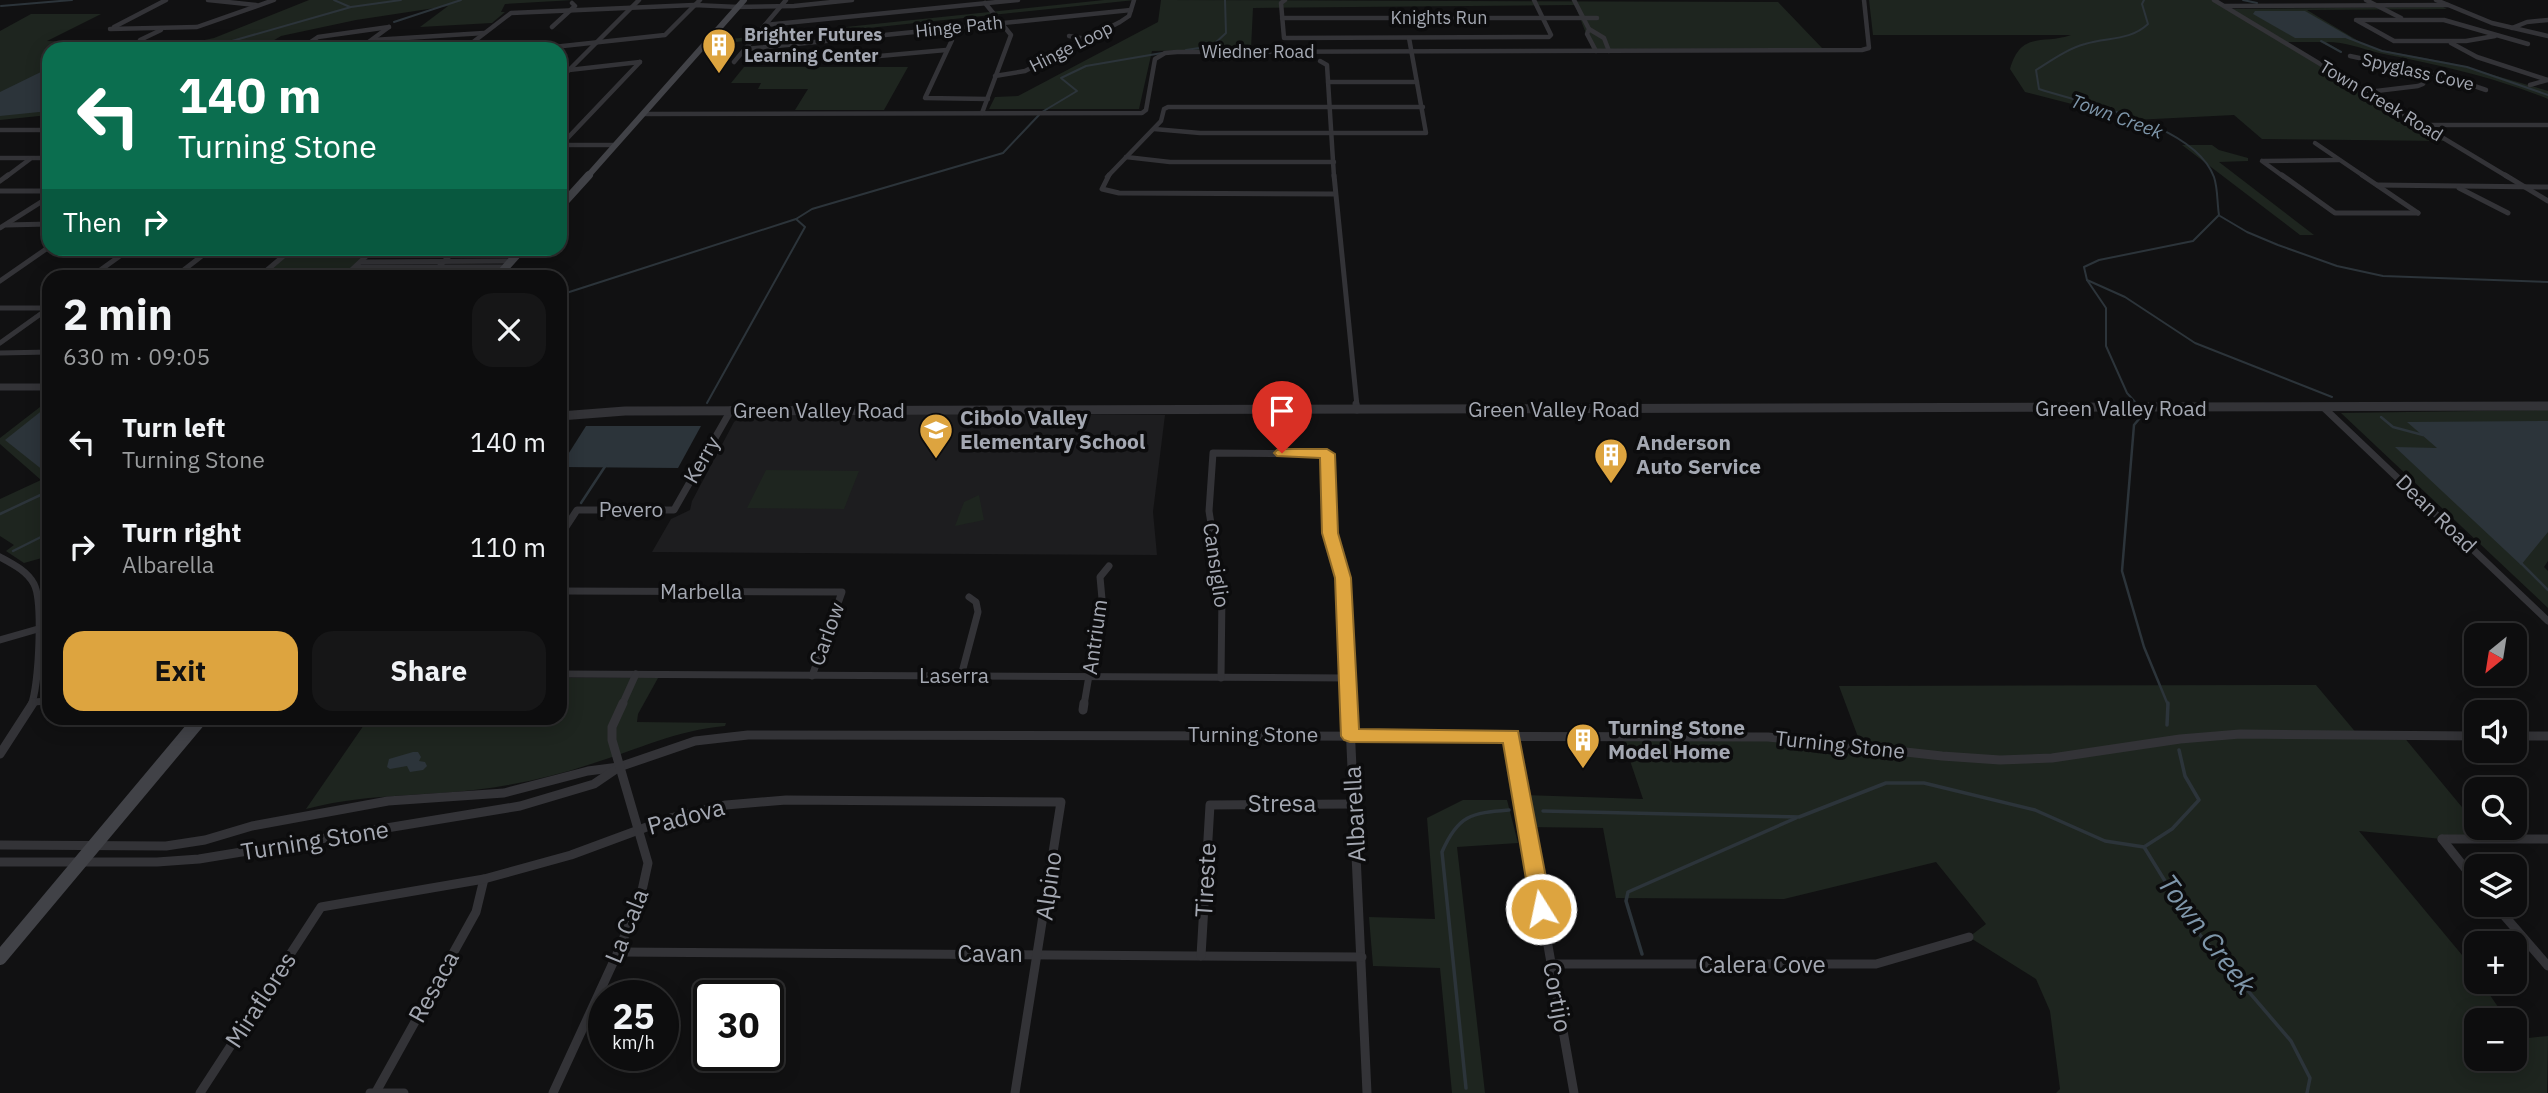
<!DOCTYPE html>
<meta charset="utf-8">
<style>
body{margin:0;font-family:"IBM Plex Sans",sans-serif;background:#161617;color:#f1f3f6;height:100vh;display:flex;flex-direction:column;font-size:26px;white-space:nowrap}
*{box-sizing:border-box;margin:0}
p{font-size:23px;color:#9a9c9e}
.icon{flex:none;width:38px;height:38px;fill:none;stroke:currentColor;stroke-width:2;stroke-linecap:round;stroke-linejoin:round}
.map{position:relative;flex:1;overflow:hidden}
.details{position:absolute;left:42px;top:270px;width:525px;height:455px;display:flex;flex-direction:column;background:#0d0d0e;border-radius:21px;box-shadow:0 4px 18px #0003,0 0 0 2px #2d2d2e}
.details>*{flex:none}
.hud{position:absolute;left:42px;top:42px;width:525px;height:214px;border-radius:21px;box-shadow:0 4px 18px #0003,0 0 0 2px #2d2d2e;background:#0b6e4f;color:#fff;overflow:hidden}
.needle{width:46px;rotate:210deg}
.buttons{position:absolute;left:2464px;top:623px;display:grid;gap:14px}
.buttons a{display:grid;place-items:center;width:63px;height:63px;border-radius:14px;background:#0d0d0e;box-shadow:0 4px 18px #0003,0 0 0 2px #2d2d2e;font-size:35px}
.speed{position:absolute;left:588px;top:980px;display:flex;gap:14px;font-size:35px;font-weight:700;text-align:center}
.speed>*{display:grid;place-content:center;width:91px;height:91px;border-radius:50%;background:#0d0d0e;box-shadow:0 4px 18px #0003,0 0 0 2px #2d2d2e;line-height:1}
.speed small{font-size:18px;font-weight:400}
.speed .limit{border:4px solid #111;border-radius:10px;background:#fff;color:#111}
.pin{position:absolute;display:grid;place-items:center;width:60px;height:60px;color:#fff;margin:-72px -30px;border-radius:50% 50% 50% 0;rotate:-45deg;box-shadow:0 0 7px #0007}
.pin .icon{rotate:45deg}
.me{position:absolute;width:77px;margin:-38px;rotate:350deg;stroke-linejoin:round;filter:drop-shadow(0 0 5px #0008)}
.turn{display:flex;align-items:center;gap:24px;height:147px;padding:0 21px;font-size:32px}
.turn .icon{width:91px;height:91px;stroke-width:2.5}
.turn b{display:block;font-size:49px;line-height:60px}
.then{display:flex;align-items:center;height:66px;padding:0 21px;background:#0003;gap:14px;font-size:26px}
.round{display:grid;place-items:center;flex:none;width:74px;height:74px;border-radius:21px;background:#161617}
.headline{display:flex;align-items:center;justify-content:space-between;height:119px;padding:0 21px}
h1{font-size:42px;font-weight:800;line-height:52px}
.button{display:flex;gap:14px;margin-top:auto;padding:14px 21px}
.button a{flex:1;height:80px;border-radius:21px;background:#dda43f;color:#111;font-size:28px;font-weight:800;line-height:80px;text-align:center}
.button a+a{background:#161617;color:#f1f3f6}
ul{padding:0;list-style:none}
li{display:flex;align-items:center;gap:21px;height:105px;padding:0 21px}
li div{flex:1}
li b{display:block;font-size:26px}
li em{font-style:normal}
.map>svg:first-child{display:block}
</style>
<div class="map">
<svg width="2548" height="1093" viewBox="0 0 2548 1093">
<rect width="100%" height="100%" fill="#111112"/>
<polygon fill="#1d1d1f" points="743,415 1165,415 1153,512 1157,555 652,552 671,519 690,510 692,501 734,422"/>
<g fill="#1e251f">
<polygon points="309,0 574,0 505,4 501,12 505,12 492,23 420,27 448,6 356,20 281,36 261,48 162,49 214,38"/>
<polygon points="1104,0 1135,0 716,44 720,40"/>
<polygon points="1161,0 1778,2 1822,48 1592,49 1575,5 1253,8 1251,49 1152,51 1139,109 989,109 995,97 1018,96 1158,22"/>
<path d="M1869,0H2212L2446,141L2262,139L2234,115L2134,120L2025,92L2010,69C2021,30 2043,45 2071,35H1873Z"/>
<path d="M2443,7L2447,9L2307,10L2360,42L2381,50L2451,63L2535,87L2548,91V99C2491,76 2439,65 2379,53C2359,48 2347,42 2326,42L2342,52H2340L2321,42H2285L2232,9Z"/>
<polygon points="31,14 101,14 47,41 94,42 81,49 49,49 49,115 0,120 0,31"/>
<polygon points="744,67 908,67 884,110 795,110 808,89 758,89 761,83 731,83"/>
<polygon points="2182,145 2212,145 2219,150 2248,158 2248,161 2219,162 2314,235 2300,235"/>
<polygon points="293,249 374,249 345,276 260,276"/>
<polygon points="49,400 49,556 24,563 6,551 14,545 0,536 0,499 41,480 0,444 0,438"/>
<polygon points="2548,410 2548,561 2544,567 2548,571 2548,608 2341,413"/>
<polygon points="766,470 859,471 844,509 747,508"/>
<polygon points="979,495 984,520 955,526 964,502"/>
<path d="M560,678H658L638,714L637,722L726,723L725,726C677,730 636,750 591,764C564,773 536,780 508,785C439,798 374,791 306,809L366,722L465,724L469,718H560Z"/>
<polygon points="2316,685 2358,735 2403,736 2476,824 2476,828 2488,839 2442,839 2359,831 2467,961 2476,974 2476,982 2481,982 2507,1020 2476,1020 2476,1059 2515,1059 2515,1032 2519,1039 2548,1036 2547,1093 2056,1093 2060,1089 2050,1011 2036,979 1969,937 1986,924 1936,862 1784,899 1616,898 1603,828 1527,827 1521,795 1643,799 1622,737 1768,737 1861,745 1839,686"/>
<polygon points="1463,800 1507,800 1518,843 1457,847 1485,1093 1452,1093 1440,968 1373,966 1369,917 1435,919 1427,818"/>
</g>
<g fill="#2c343a">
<polygon points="2255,11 2305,11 2352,38 2295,38 2253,14"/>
<polygon points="49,68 49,111 0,116 0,92"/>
<polygon points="49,405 49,475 5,440"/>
<polygon points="2548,421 2548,532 2521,565 2395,447 2437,448 2407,422"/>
<polygon points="586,426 701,426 678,468 560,467"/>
<polygon points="413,752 418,752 421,757 419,761 425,762 427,766 423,770 410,772 407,766 390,769 387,767 389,759"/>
</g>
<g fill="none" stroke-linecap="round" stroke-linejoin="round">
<g stroke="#2c343a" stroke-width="2">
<polyline points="334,0 350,7"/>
<polyline points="2243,0 2257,3"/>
<polyline points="1,6 72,0"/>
<polyline points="394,22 461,0"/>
<polyline points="2343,36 2382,51 2467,67 2548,95"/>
<polyline points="2321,41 2341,52"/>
<polyline points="179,49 232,41 351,7 401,0"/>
<polyline points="1186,50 1212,46 1226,33 1225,0"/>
<polyline points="1042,112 1077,91 1061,78 1086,66 1162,53"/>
<polyline points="2220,216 2247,232 2278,245 2337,266 2383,276 2548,282"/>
<polyline points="2087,280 2125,297 2195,343 2332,397"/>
<polyline points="560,295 796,219 812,209 1003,153 1039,115"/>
<polyline points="707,403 805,227 796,219"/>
<path d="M2136,403L2127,393L2106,346V308L2087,280L2084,267L2099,260L2193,241L2219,215C2217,203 2218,189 2214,177C2194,124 2088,105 2039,89L2036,70C2052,60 2067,49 2085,44C2107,37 2130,41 2148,24L2142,4L2144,0"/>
</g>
<g stroke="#2c343a" stroke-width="2.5">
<polyline points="2144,413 2134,425 2122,571 2144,647 2168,705"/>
<polyline points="2381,417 2393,427 2423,435"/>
<polyline points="581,503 606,465"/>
<polyline points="0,514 49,491"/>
<polyline points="13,551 49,533"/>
<polyline points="2521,563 2548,590"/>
</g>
<g stroke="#2c343a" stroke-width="3.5">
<polyline points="359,723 362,718"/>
<polyline points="2167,725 2168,703"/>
<polyline points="2179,750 2185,776 2199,800 2172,829 2144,847 2194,928 2291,1041 2310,1078 2307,1093"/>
<polyline points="1543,811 1799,817 1886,783 1924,783 2035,810 2105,841 2144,847"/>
<polyline points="1642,954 1626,901 1628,892 1796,818"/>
<path d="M1466,1088L1442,852C1458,815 1471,813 1509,810"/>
</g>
<g stroke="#333337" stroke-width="4.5">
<polyline points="208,0 256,5"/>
<polyline points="1285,0 1281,3 1284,38 1549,37 1551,35 1534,0"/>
<polyline points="1574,0 1589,29 1587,34 1596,51"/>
<polyline points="2214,0 2508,177"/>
<polyline points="2366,0 2401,18"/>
<polyline points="2436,0 2492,23 2548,36"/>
<polyline points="2225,6 2448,5"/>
<polyline points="735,7 794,6 852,0"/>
<polyline points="1282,18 1597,18"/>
<polyline points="2356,20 2444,20 2528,44"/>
<polyline points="2358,21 2394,41 2466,41 2495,36"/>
<polyline points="765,25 1018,0"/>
<polyline points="114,27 166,0"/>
<polyline points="552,27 575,6 572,3"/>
<polyline points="948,28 952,40 925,98 988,99"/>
<polyline points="2512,28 2527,22 2548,20"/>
<polyline points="110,29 197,27 274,0"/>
<polyline points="1589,29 1604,38 1609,51"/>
<polyline points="1069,36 1086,39"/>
<polyline points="140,40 161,30"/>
<polyline points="373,40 484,33"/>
<polyline points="2451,43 2477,57 2548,80"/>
<polyline points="300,49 318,37 389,27"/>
<polyline points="359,49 389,27"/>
<polyline points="464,49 511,13 694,5 738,7"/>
<polyline points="535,49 665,35 700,0"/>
<polyline points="746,49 1131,10"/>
<polyline points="2350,56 2448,77 2486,90"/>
<polyline points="857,58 946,50"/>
<polyline points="1320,61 1327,65 1334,177"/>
<polyline points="734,62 786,0"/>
<polyline points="560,71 640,62"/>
<polyline points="995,76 1025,71 1120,22 1129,16 1134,0"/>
<polyline points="560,79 639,0"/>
<polyline points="1328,82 1417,82"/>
<polyline points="2530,85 2547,80"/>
<polyline points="2368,92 2418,86 2423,84 2429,73"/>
<polyline points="982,113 1011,35 985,3"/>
<polyline points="643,114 1142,113 1146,110 1155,59 1165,53 1177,52 1862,50 1869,48 1864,0"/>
<polyline points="2423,125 2548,125"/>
<polyline points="1154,129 1200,133 1426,133 1409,38"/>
<polyline points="0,130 49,130"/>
<polyline points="2315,143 2365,177"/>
<polyline points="561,145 615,145"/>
<polyline points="560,146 640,62"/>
<polyline points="1126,157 1170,162 1334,162"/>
<polyline points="0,158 49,158"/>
<polyline points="2262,161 2284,177"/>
<polyline points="2263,161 2339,160"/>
<polyline points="6,177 30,159"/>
<polyline points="1107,177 1161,121 1164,109 1168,107 1423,107"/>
</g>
<g stroke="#333337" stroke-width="5">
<polyline points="1109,175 1102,189 1119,193 1335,194"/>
<polyline points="1334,175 1357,406"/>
<polyline points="2282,175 2335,213 2418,213"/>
<polyline points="2362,175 2418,213"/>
<polyline points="2505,175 2548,201"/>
<polyline points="0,181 8,175"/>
<polyline points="2377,185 2548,187"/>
<polyline points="2459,188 2508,213"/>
<polyline points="0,191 49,191"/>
<polyline points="6,225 49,224"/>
<polyline points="0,228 49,197"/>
<polyline points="361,262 512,261"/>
<polyline points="355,267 507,267"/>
<polyline points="92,276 131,248"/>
<polyline points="176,276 212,248"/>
<polyline points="260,276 293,248"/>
<polyline points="345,276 375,248"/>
<polyline points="430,276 457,248"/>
<polyline points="0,281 49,247"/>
<polyline points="0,308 48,308"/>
<polyline points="0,343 49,308"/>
<polyline points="0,353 49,352"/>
</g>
<g stroke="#333337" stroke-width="7">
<polyline points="1356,404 1357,410"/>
<polyline points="2323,407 2548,621"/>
<polyline points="560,536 577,510 674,510 731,410"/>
<path d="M0,557C13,564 27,571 34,584C43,601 39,687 31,705"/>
<polyline points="560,591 842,592 812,676"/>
<polyline points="0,640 38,629"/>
<polyline points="560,674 1348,678"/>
<polyline points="961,676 978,612 976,602 969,597"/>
<polyline points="1221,678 1222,593 1209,511 1213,453 1327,454 1330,533 1343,578 1349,705"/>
<polyline points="33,702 49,701"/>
<polyline points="622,705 636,674"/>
<polyline points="1084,705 1102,599 1100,577 1109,566"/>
</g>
<g stroke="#333337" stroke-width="9">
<polyline points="1349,703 1367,1093"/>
<polyline points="1083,710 1084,703"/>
<polyline points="1511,736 1574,1093"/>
<polyline points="2515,736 2548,736"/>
<polyline points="0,754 33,703"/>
<polyline points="2442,839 2548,839"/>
<polyline points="2442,839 2476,882"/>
<polyline points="0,845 166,846 205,840 252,826 388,801 504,793 588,771 619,767 695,741 748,735 1768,737 1942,756 2000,760 2052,758 2180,739 2240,734 2476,736"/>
<polyline points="0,862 157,862 199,859 520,806 594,784 616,769"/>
<polyline points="2495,905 2548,966"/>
<polyline points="618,952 1362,957"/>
<polyline points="1201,956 1210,805 1354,804"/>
<polyline points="1551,964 1876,964 1969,937"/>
<polyline points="376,1092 476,912 484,879"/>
<polyline points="200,1093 321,907 484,879 571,855 671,818 726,805 786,800 1061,802 1015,1093"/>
<polyline points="370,1093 404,1093"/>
<polyline points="553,1093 618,952 641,895 648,863 612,740 612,727 623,703"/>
</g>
<polyline stroke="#333337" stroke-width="7" points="0,387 49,387"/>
<polyline stroke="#333337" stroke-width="9" points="560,416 625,411 2548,406"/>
<polyline stroke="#414247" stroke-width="6" points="587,177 744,0"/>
<g stroke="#414247" stroke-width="8">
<polyline points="560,207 589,175"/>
<polyline points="498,276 523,248"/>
</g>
<polyline stroke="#414247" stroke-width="14" points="0,958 201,718"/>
</g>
<polygon fill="#dda43f" stroke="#906b29" stroke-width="2" points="1282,449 1327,449 1335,454 1338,533 1351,578 1359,729 1518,731 1552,909 1549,915 1541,918 1534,915 1531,909 1503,743 1350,742 1344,740 1341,736 1335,578 1322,533 1320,458 1277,456 1274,453 1277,450"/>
<defs>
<g id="building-pin" transform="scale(1.75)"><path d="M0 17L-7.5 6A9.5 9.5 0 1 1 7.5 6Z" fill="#dda43f" stroke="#0c0c0d"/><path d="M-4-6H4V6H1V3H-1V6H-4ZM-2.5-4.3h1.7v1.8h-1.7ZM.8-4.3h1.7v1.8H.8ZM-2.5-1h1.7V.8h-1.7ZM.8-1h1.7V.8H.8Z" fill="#fff"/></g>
<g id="school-pin" transform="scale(1.75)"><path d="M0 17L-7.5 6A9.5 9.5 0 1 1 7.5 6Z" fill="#dda43f" stroke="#0c0c0d"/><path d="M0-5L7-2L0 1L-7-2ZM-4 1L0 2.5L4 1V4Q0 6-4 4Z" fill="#fff"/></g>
</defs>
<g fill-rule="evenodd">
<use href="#building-pin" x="719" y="45"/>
<use href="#school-pin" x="936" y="430"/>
<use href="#building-pin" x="1611" y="455"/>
<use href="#building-pin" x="1583" y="740"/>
</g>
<g text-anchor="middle" stroke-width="7" stroke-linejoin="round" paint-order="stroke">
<g font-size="18" fill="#a4a8b2" stroke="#0c0c0d">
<text x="1439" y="24">Knights Run</text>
<text transform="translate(959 27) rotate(-6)" y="6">Hinge Path</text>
<text transform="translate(1071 47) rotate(-27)" y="6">Hinge Loop</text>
<text x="1258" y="58">Wiedner Road</text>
<text transform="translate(2418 72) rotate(13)" y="6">Spyglass Cove</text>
<text transform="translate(2381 101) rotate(31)" y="6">Town Creek Road</text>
</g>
<g font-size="18" font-weight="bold" fill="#a4a8b2" stroke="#0c0c0d" text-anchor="start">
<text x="744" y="41">Brighter Futures<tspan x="744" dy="21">Learning Center</tspan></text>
</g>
<g font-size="19" font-style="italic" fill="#7e96aa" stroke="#0c0c0d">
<text transform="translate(2117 116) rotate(20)" y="7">Town Creek</text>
</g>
<g font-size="21" fill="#a4a8b2" stroke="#0c0c0d">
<text x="2121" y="416">Green Valley Road</text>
<text x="1554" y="417">Green Valley Road</text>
<text x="819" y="418">Green Valley Road</text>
<text transform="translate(702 460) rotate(-60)" y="7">Kerry</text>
<text x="631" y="517">Pevero</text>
<text transform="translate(2436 514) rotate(44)" y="7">Dean Road</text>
<text transform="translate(1216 565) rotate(82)" y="7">Cansiglio</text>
<text x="701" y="599">Marbella</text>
<text transform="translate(827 634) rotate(-70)" y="7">Carlow</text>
<text transform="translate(1095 637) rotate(-82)" y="7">Antrium</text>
<text x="954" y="683">Laserra</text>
<text x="1253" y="742">Turning Stone</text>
<text transform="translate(1840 745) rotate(6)" y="7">Turning Stone</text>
</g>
<g font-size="21" font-weight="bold" fill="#a4a8b2" stroke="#0c0c0d" text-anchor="start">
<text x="960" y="425">Cibolo Valley<tspan x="960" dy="24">Elementary School</tspan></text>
<text x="1636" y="450">Anderson<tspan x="1636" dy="24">Auto Service</tspan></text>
<text x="1608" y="735">Turning Stone<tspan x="1608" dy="24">Model Home</tspan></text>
</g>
<g font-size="24" fill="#a4a8b2" stroke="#0c0c0d">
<text x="1282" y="812">Stresa</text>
<text transform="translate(1355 814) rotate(-93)" y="8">Albarella</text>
<text transform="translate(686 817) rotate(-15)" y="8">Padova</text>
<text transform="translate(315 841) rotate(-9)" y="8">Turning Stone</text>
<text transform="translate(1206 880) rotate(-87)" y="8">Tireste</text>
<text transform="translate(1049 886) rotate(-82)" y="8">Alpino</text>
<text transform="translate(627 926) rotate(-68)" y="8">La Cala</text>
<text x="990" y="962">Cavan</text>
<text x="1762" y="973">Calera Cove</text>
<text transform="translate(434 987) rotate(-61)" y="8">Resaca</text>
<text transform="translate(1557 997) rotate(80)" y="8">Cortijo</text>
<text transform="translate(261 1000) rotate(-57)" y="8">Miraflores</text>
</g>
<g font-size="28" font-style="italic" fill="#7e96aa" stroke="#0c0c0d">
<text transform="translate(2207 934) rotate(53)" y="10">Town Creek</text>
</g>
</g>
</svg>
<div class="buttons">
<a><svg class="needle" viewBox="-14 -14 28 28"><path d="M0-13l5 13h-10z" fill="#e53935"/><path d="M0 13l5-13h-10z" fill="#9a9c9e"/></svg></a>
<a><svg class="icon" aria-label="sound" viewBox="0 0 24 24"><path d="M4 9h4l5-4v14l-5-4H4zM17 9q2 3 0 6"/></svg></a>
<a><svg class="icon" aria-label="search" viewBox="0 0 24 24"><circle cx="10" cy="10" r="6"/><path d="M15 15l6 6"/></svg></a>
<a><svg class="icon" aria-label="layers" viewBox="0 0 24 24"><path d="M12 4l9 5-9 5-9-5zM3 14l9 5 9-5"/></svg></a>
<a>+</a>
<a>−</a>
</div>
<div class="speed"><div>25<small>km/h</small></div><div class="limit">30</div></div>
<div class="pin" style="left:1282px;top:453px;background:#d93025"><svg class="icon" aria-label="arrive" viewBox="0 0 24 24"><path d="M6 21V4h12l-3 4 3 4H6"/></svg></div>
<svg class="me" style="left:1541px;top:909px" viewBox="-20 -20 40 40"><circle r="17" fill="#dda43f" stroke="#fff" stroke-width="3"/><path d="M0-11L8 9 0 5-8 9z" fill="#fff"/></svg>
<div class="hud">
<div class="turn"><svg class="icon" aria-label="left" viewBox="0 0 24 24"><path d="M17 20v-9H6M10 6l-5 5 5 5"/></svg><div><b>140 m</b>Turning Stone</div></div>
<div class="then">Then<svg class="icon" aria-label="right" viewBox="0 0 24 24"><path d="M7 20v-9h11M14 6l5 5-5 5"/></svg></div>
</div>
<section class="details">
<div class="headline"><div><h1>2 min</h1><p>630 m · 09:05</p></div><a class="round"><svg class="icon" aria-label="close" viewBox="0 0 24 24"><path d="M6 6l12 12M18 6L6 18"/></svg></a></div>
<ul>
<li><svg class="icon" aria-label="left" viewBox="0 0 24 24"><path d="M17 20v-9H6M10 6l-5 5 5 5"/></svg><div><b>Turn left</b><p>Turning Stone</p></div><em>140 m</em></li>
<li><svg class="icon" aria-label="right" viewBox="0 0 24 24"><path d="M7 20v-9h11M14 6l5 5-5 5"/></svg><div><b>Turn right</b><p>Albarella</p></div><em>110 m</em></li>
</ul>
<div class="button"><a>Exit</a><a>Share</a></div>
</section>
</div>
